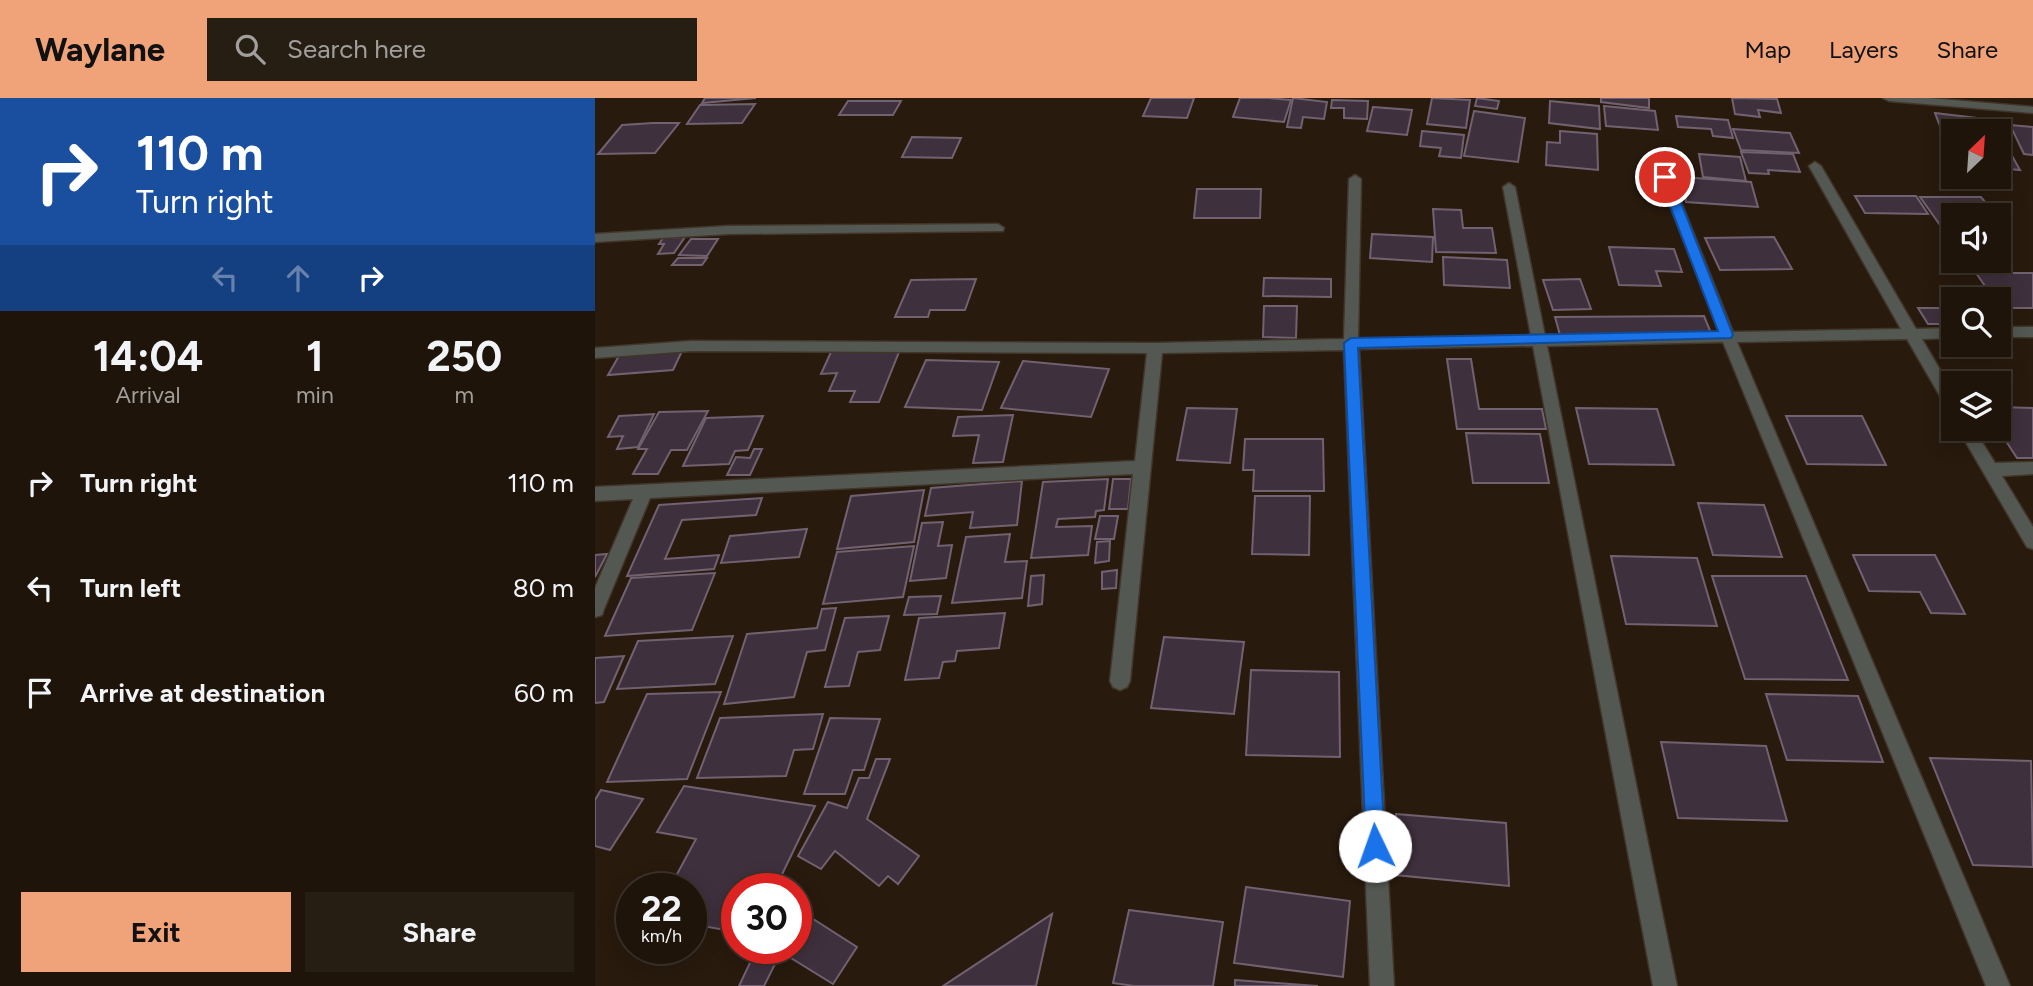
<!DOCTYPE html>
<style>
body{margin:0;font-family:Figtree,sans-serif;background:#261d13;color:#f1f3f6;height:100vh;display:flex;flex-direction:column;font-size:26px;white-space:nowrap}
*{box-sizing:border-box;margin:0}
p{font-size:23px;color:#a19e9c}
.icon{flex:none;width:38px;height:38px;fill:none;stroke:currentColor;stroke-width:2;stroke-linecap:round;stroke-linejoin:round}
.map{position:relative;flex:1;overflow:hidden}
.details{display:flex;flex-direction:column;background:#1e140a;width:595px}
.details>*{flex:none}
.guide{background:#1a4fa0;color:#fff;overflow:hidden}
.needle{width:46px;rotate:25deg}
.fabs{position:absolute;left:1346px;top:21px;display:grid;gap:14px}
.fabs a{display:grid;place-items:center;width:70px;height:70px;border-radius:0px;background:#1e140a;box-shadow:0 4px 18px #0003,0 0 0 2px #3c332b;font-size:35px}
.speed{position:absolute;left:21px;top:775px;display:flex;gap:14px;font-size:35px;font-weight:700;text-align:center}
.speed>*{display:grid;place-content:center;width:91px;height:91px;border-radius:50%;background:#1e140a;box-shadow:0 4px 18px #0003,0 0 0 2px #3c332b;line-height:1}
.speed small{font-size:18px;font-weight:400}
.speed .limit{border:10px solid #d22;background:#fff;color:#111}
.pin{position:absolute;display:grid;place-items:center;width:60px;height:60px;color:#fff;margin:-30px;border:4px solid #fff;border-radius:50%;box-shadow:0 2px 7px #0007}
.me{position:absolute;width:77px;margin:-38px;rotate:357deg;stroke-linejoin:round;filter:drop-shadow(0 0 5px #0008)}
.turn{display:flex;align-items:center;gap:24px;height:147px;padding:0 21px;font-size:32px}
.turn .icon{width:91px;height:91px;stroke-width:2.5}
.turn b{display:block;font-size:49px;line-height:60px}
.lanes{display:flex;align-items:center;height:66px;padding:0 21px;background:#0003;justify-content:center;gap:35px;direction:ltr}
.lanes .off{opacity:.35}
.eta{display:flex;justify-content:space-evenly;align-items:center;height:119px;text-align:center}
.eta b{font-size:42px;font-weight:700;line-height:49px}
.cta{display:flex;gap:14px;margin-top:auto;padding:14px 21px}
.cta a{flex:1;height:80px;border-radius:0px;background:#f0a279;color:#111;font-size:28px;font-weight:700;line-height:80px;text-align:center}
.cta a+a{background:#261d13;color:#f1f3f6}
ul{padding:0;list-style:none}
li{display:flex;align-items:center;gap:21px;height:105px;padding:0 21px}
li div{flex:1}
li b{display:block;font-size:26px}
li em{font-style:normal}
header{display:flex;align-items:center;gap:42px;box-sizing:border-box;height:98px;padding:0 35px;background:#f0a279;color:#111}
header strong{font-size:33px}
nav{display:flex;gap:38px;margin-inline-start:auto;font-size:24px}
.search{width:490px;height:63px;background:#261d13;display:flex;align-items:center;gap:18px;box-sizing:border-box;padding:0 24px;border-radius:0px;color:#a19e9c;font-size:26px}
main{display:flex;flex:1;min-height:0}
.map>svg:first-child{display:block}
</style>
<header>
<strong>Waylane</strong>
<div class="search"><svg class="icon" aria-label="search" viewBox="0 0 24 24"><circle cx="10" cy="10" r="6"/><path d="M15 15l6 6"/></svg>Search here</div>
<nav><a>Map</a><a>Layers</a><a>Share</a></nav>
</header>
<main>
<section class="details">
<div class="guide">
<div class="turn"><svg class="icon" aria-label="right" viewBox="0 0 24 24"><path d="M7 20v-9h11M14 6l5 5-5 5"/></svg><div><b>110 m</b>Turn right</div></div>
<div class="lanes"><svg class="icon off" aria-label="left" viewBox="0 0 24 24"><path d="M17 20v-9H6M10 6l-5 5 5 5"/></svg><svg class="icon off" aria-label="ahead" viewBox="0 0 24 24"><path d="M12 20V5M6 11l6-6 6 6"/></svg><svg class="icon" aria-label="right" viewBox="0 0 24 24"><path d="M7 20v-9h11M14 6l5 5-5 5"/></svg></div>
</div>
<div class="eta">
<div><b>14:04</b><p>Arrival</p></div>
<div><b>1</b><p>min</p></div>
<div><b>250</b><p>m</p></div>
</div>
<ul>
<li><svg class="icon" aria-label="right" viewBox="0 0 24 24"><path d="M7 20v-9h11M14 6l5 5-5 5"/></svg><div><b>Turn right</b></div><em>110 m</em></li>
<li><svg class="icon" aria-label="left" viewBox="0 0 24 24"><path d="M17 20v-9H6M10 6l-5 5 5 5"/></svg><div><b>Turn left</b></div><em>80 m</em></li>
<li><svg class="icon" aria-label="arrive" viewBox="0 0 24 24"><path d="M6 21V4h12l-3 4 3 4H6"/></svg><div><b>Arrive at destination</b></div><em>60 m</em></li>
</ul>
<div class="cta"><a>Exit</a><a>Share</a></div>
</section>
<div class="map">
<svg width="1438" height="888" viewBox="0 0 1438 888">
<rect width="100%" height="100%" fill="#281a0d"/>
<g fill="#3f303d" stroke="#726170" stroke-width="2">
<polygon points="110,0 161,0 107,5"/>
<polygon points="556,0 599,0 592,20 548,18"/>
<polygon points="645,0 673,0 696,2 689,24 638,19"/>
<polygon points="698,0 732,4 729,21 708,19 706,30 692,29"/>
<polygon points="837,0 875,2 871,30 832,26"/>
<polygon points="882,0 904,3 902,11 880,8"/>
<polygon points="1006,0 1054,0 1054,10 1006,4"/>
<polygon points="1137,0 1182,1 1186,15 1163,12 1165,19 1140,16"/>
<polygon points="737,2 773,3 772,21 749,20 749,10 736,10"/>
<polygon points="253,3 306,3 298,17 244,17"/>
<polygon points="955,3 1004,8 1005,31 954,25"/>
<polygon points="160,6 147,25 92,26 105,7"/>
<polygon points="1009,8 1060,13 1063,32 1011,28"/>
<polygon points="778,9 817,12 812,37 772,33"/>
<polygon points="879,13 930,20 923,64 869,58"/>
<polygon points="1340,15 1399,22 1408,43 1404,43 1404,33 1358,33 1358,37 1348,36"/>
<polygon points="1081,18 1133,22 1138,40 1118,38 1116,31 1083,29"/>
<polygon points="58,25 84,25 60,55 3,56 27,27"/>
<polygon points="1415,27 1438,29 1438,57 1429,56"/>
<polygon points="1138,31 1195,35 1204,55 1146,52"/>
<polygon points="827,33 869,37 866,60 844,58 846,50 825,48"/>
<polygon points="965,33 1002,36 1003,72 951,67 952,44 965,45"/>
<polygon points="317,39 366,40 357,60 307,59"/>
<polygon points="1404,48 1412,49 1425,72 1404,70"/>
<polygon points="1146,54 1198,56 1205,74 1173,72 1174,76 1154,75"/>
<polygon points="1104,56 1145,59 1151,83 1108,79"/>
<polygon points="1086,79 1156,84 1163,109 1091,104"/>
<polygon points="602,91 666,91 665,120 599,120"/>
<polygon points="1260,98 1321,98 1333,116 1270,115"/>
<polygon points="1325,99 1386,99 1401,117 1358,117 1358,127 1345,127"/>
<polygon points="838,111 866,112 868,130 897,130 901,155 841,154"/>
<polygon points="777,136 838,139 837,164 775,160"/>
<polygon points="90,139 79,155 63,156 69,146 64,146 68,140"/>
<polygon points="1179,139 1197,171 1125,172 1110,140"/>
<polygon points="96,141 123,141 112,158 84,157"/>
<polygon points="1014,149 1079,151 1087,174 1061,173 1066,188 1024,187"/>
<polygon points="848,159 912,162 915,190 849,187"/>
<polygon points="83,160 112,160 107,167 77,167"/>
<polygon points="1381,175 1438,175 1438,210 1405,210 1404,201 1399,201"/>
<polygon points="669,180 736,181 736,199 668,198"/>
<polygon points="381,181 370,212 335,212 333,219 300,219 316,182"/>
<polygon points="985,181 996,211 958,212 948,182"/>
<polygon points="669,208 702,208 701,240 668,239"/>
<polygon points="1323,210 1358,210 1358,226 1333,226"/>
<polygon points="1109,218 1116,235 965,237 960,219"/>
<polygon points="88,251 78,272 13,277 25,256"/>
<polygon points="236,254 304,254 284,304 255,304 260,293 234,293 242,275 226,276"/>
<polygon points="852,261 876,261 884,311 947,311 951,331 862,331"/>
<polygon points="331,262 404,264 387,312 310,309"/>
<polygon points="428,263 514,271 496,319 406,310"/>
<polygon points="1404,309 1438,310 1438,360 1422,360 1403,331"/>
<polygon points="592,310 642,311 635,365 582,362"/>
<polygon points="981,310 1062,311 1079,367 994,366"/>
<polygon points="113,313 92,352 76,352 63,376 38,376 52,351 43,351 64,314"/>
<polygon points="59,316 43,349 22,351 28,338 13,339 24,318"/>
<polygon points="418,317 408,364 378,365 384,337 358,338 363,319"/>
<polygon points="168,318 153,352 140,353 134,366 88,368 111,320"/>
<polygon points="1191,318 1267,318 1291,367 1212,366"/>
<polygon points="871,335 945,336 954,385 878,385"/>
<polygon points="650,341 728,341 729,393 658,393 659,372 648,372"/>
<polygon points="159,351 167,351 155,377 132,377 141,359 155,360"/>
<polygon points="513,381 509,412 501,413 500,419 463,421 461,429 497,428 493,457 436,460 448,384"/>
<polygon points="518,381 536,381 533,411 514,411"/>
<polygon points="427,383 422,427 375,430 378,414 330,418 336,390"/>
<polygon points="329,392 319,444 242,451 256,398"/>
<polygon points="660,398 715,398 714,457 657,456"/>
<polygon points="167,400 161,417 87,422 70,461 124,457 119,471 32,478 64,407"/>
<polygon points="1103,405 1169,407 1187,459 1118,457"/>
<polygon points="505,418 523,418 519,441 500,441"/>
<polygon points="348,424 343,448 357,447 351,480 315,483 327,425"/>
<polygon points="212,431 204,459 126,465 135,438"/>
<polygon points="415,436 410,464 432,463 427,500 357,505 371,439"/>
<polygon points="515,443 514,463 500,465 502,444"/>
<polygon points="319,448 308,499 228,506 242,454"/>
<polygon points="12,456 0,479 0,457"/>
<polygon points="1258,457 1340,457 1370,516 1336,515 1325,494 1274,493"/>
<polygon points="1016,458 1102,460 1122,528 1031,526"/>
<polygon points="522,472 521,490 507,491 507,474"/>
<polygon points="120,475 97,532 10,538 36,480"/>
<polygon points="449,477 447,506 433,508 436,478"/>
<polygon points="1117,478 1211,478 1253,582 1150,581"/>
<polygon points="346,498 342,516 309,517 314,499"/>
<polygon points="241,510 230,552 212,554 199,599 129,606 152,536 222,530 227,511"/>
<polygon points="410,515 404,550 362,553 360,563 348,564 344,580 310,582 324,520"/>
<polygon points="294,518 285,552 263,554 254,588 230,589 250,520"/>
<polygon points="138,538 120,586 22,591 43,543"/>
<polygon points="569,539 649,544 639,616 556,610"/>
<polygon points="29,558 9,604 0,605 0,560"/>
<polygon points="656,572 744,574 745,659 651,657"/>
<polygon points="126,594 92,681 12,684 52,596"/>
<polygon points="1171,596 1263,598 1288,664 1192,662"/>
<polygon points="228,616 218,651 199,652 191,678 102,680 125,620"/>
<polygon points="235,620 285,621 269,672 258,672 250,696 209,696"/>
<polygon points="1066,644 1171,648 1192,723 1083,720"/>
<polygon points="1335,660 1436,663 1438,769 1378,767"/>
<polygon points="281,661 295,661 272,721 324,758 303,786 293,778 284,788 240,753 226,771 203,758 233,704 252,710 264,680 274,680"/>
<polygon points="89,688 220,708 180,791 142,791 142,834 96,826 96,791 74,791 101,741 62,734"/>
<polygon points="6,692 48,701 15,752 0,748 0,702"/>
<polygon points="801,716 911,725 914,788 800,777"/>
<polygon points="651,789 755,803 748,879 639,865"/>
<polygon points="201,810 262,849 238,886 186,854 169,888 144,888 162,850 201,850"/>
<polygon points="534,812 628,824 618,888 539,888 518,885"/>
<polygon points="457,816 441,888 348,888"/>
<polygon points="640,882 723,888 640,888"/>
</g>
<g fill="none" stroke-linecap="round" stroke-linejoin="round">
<g stroke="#423529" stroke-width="3">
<g id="street">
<polygon points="1288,0 1334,0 1438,9 1438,15 1294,3"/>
<polygon points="1220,64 1226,68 1321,231 1358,230 1358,240 1327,241 1358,294 1358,314 1353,312 1312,241 1142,244 1415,888 1391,888 1128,244 952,248 1082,888 1058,888 938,248 764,251 799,888 775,888 749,252 567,255 535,583 532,589 525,592 518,589 515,583 538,376 55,400 9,511 7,517 0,519 0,490 38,401 0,403 0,389 540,363 552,255 96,253 0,260 0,250 96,243 560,245 749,241 754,81 760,77 766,81 763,241 936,238 908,89 914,85 920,89 950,238 1124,234 1064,79 1070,75 1076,79 1138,234 1306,231 1214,68"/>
<polygon points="403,126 409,130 408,133 133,136 0,144 0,136 133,128"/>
<rect x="1404" y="229" width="34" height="10"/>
<polygon points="1363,331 1379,331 1400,365 1438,364 1438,376 1407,378 1438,429 1438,451 1432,449"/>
</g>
</g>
<use href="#street" fill="#535952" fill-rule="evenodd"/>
</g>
<polygon fill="#1a73e8" stroke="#114b97" stroke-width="2" points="1070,76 1076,79 1138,237 1136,240 763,250 790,748 788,755 780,758 773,755 771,748 749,245 756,240 1123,233 1064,79"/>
</svg>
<div class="fabs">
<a><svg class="needle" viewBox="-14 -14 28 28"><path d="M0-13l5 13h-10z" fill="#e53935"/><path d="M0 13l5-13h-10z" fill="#a19e9c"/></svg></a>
<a><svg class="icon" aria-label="sound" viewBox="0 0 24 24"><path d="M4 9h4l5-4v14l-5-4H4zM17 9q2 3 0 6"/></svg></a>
<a><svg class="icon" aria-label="search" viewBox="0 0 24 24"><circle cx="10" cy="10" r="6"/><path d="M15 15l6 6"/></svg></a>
<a><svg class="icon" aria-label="layers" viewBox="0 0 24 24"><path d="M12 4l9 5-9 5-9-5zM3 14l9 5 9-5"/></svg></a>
</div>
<div class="speed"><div>22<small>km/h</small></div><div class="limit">30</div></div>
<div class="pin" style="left:1070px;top:79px;background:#d93025"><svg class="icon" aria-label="arrive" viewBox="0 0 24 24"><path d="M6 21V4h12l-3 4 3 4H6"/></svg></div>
<svg class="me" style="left:780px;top:748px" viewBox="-20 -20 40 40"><circle r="19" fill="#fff"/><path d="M0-13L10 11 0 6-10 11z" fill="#1a73e8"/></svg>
</div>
</main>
